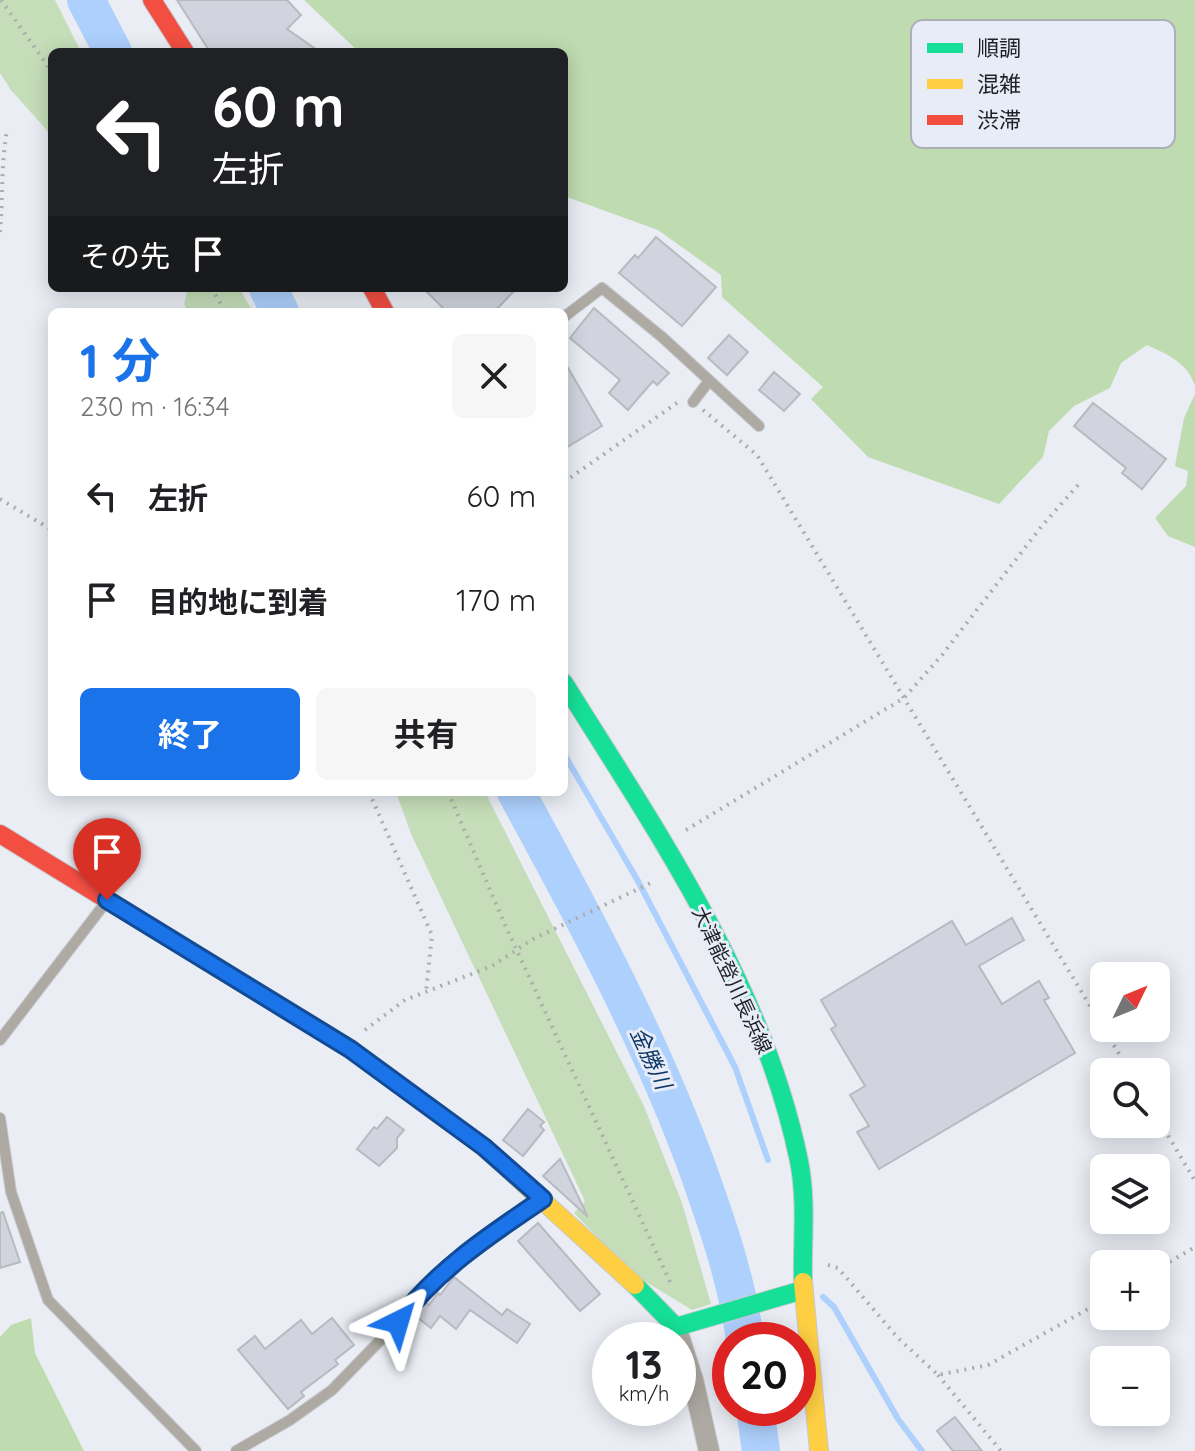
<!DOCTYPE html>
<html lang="ja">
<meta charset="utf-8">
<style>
body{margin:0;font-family:Quicksand,"Noto Sans JP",sans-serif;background:#f6f6f6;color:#202124;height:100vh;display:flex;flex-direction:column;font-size:30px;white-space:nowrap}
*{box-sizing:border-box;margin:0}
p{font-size:26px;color:#757577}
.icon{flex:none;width:44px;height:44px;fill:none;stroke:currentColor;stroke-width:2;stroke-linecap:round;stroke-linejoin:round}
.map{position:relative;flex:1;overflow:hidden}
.side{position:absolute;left:48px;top:308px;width:520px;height:488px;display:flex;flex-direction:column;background:#fff;border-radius:12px;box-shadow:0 4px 20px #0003}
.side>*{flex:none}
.banner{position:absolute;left:48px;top:48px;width:520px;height:244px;border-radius:12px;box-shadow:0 4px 20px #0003;background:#202124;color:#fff;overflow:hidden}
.needle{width:52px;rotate:47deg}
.buttons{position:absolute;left:1090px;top:962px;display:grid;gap:16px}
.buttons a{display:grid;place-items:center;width:80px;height:80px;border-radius:12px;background:#fff;box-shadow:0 4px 20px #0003;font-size:40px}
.speed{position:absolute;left:592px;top:1322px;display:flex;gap:16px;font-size:40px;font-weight:700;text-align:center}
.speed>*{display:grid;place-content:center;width:104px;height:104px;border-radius:50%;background:#fff;box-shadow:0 4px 20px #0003;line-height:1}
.speed small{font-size:20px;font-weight:400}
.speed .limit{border:12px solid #d22;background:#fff;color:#111}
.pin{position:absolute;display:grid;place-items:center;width:68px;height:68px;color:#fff;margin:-82px -34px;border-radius:50% 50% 50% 0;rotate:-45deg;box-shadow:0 0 8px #0007}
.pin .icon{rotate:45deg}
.me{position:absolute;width:88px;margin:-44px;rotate:40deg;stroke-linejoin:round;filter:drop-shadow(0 0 6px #0008)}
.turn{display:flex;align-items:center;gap:28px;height:168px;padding:0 32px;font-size:36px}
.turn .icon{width:104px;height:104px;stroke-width:2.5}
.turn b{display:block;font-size:56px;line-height:68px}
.then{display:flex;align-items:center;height:76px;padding:0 32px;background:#0003;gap:16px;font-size:30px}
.round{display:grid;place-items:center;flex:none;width:84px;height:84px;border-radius:12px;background:#f6f6f6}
.head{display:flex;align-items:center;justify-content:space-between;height:136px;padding:0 32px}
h1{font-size:48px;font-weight:700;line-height:60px;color:#1a73e8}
.primary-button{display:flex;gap:16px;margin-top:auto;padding:16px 32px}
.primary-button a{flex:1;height:92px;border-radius:12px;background:#1a73e8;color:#fff;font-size:32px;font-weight:700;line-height:92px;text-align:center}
.primary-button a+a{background:#f6f6f6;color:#202124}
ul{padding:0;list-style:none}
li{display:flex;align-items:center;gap:24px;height:104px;padding:0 32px}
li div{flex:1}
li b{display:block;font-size:30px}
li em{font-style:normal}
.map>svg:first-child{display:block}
</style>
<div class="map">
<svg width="1195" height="1451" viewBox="0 0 1195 1451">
<rect width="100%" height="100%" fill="#eaedf4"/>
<g fill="#c5deb9">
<polygon points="0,0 55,0 81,52 52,52 52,136 11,90 0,73"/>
<polygon points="188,288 239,288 253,312 188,312 184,304"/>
<polygon points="396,792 485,792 644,1106 682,1203 711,1304 692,1310 633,1274 574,1213 585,1201 411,834"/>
</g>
<g fill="#bfdbb0">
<path d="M304,0H1195V386C1188,363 1167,354 1147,345L1121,363L1110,388L1074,406L1049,431L1043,457L999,504L868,457L811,399L823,387L722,297L721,275L658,230L564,196V52H359Z"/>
<polygon points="1195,394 1195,547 1168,536 1155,518 1186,486 1188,471 1175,466 1184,418"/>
<polygon points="31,1318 35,1353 84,1451 0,1451 0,1337 11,1325"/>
</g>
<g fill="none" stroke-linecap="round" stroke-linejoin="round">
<g stroke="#add0fc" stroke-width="6">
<polyline points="564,754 638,881 735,1067 768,1160"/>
<polyline points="823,1297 834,1307 898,1419 922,1451"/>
</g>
<g stroke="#add0fc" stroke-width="38">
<polyline points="86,0 113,52"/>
<polyline points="268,288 280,312"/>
<path d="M516,792C583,915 650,1038 698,1170C718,1226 737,1281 745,1340"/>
<polyline points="755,1408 761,1451"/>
</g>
</g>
<g fill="#d1d4de" stroke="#b7babf" stroke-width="2">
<polygon points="177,0 287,0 301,15 287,29 320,52 210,52"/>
<polygon points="656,237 716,287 682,326 619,273 635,255 638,258"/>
<polygon points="423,288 517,288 494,312 447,312"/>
<polygon points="594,308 669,373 657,385 653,381 628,410 609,393 620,380 570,338"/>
<polygon points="729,335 748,352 727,375 708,358"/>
<polygon points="564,361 602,426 564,449"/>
<polygon points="774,372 800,394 784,411 759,390"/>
<polygon points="1093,403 1166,459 1142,489 1122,473 1126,468 1074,426"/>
<polygon points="1012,918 1024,940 979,966 1002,1004 1039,981 1049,998 1044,1000 1075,1053 879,1169 857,1132 869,1126 850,1095 865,1086 831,1029 836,1026 821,1000 952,921 966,945"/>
<polygon points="528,1109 544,1122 540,1126 544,1130 523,1156 503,1140"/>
<polygon points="387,1117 404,1130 397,1138 397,1148 379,1166 357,1149 374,1127 377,1129"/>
<polygon points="560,1159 587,1215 587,1216 543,1176"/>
<polygon points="3,1212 20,1262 0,1268 0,1213"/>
<polygon points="538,1223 600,1294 580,1311 518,1241"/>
<polygon points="454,1277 502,1315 507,1309 530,1324 517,1343 470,1310 456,1329 440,1316 431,1328 413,1314 424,1302 429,1305 438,1293 440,1295"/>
<polygon points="332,1318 354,1345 335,1360 338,1364 301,1392 304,1396 288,1409 238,1350 255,1336 265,1349 301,1320 312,1334"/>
<polygon points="955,1417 982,1451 953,1451 937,1431"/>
</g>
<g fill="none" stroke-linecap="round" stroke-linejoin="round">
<g stroke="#c6c9ce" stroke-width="12">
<g id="lane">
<polyline points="564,317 602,288 662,337 759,426"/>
<polyline points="693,402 709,381"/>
<polyline points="0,1040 106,902"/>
<polyline points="0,1118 11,1192 48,1300 196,1451"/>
<polyline points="236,1451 290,1420 332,1390 398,1322 413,1301 462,1258 541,1200"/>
</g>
</g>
<g stroke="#c6c9ce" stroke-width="22">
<polyline id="street" points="676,1327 693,1380 709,1451"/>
</g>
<g stroke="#c6c9ce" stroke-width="20">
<g id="fast">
<path d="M564,683C657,832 763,985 799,1161C807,1201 802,1242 803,1282"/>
<polyline points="635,1285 676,1327 803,1290"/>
</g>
</g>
<g stroke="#c6c9ce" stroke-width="20">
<g id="slow">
<polyline points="352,1050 484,1147 635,1285"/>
<polyline points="803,1282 819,1451"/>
</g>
</g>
<g stroke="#c6c9ce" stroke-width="20">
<g id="jam">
<polyline points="152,0 185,52"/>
<polyline points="372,288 385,312"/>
<polyline points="0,834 352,1050"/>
</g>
</g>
<g stroke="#aeaca9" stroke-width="4" stroke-dasharray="2 6" stroke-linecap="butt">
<polyline points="1,0 52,72"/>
<path d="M0,232C3,198 1,163 7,130"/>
<polyline points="211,288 226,312"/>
<polyline points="703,410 757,455 1130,1072"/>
<polyline points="564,482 677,403"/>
<polyline points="0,499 52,530"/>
<polyline points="369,792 432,935 426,992"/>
<polyline points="448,792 506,927 670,1282"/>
<polyline points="686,830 904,698 942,655 1041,527 1078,485"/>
<polyline points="365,1030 405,1000 492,966 533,939 655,881"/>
<polyline points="1156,1115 1195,1181"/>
<polyline points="828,1265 838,1268 898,1338 938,1375 988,1365 1104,1300"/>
<polyline points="1156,1270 1195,1247"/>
<polyline points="938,1375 1001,1451"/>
</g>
<use href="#lane" stroke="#aea9a2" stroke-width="10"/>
<use href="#street" stroke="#aea9a2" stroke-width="20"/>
<use href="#fast" stroke="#16e098" stroke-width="18"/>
<use href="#slow" stroke="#ffcf43" stroke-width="18"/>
<use href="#jam" stroke="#f24e42" stroke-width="18"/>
</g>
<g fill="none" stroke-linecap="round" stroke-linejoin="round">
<g stroke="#114b97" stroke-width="20">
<path id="route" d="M107,900L350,1049L484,1147L543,1199C491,1234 435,1271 398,1322"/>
</g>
<use href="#route" stroke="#1a73e8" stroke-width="14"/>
</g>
<g text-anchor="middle" stroke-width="6" stroke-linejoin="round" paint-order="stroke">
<g font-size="20" fill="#1f2125" stroke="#e7ecf7">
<text transform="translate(732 980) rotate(65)" y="7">大津能登川長浜線</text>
</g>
<g font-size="22" font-style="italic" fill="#0d3664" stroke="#e7ecf7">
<text transform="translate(651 1058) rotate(65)" y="8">金勝川</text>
</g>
</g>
<rect x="911" y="20" width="264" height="128" rx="12" fill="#e7ecf7" stroke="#abafb8" stroke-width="2"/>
<rect x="927" y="43" width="36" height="10" fill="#16e098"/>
<rect x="927" y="79" width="36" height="10" fill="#ffcf43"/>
<rect x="927" y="115" width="36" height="10" fill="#f24e42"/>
<g font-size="22" fill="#1f2125">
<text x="977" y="56">順調</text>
<text x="977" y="92">混雑</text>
<text x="977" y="128">渋滞</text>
</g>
</svg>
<div class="buttons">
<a><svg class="needle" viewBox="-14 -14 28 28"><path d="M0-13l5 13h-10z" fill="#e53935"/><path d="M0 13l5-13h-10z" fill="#757577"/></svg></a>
<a><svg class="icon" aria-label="search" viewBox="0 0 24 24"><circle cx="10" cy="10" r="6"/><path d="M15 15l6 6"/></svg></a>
<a><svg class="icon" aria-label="layers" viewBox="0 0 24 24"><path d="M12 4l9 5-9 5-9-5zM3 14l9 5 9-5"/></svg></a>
<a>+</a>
<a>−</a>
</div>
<div class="speed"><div>13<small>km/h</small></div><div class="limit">20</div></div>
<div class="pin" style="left:107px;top:900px;background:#d93025"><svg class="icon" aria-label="arrive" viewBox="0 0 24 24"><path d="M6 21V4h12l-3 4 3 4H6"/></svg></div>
<svg class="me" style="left:398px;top:1322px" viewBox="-20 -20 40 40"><path d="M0-17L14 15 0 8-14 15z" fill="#1a73e8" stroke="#fff" stroke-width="4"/></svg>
<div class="banner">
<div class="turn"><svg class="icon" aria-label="left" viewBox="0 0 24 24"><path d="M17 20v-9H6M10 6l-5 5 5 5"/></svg><div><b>60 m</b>左折</div></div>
<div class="then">その先<svg class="icon" aria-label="arrive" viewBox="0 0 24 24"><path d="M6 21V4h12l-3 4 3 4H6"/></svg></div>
</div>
<section class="side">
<div class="head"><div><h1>1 分</h1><p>230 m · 16:34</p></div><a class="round"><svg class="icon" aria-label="close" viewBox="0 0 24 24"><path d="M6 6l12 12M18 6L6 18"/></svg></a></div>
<ul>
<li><svg class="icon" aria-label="left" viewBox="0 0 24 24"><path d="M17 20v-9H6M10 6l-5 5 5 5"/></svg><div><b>左折</b></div><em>60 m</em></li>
<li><svg class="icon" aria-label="arrive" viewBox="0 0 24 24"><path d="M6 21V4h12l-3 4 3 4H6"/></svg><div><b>目的地に到着</b></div><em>170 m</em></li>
</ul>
<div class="primary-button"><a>終了</a><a>共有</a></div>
</section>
</div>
